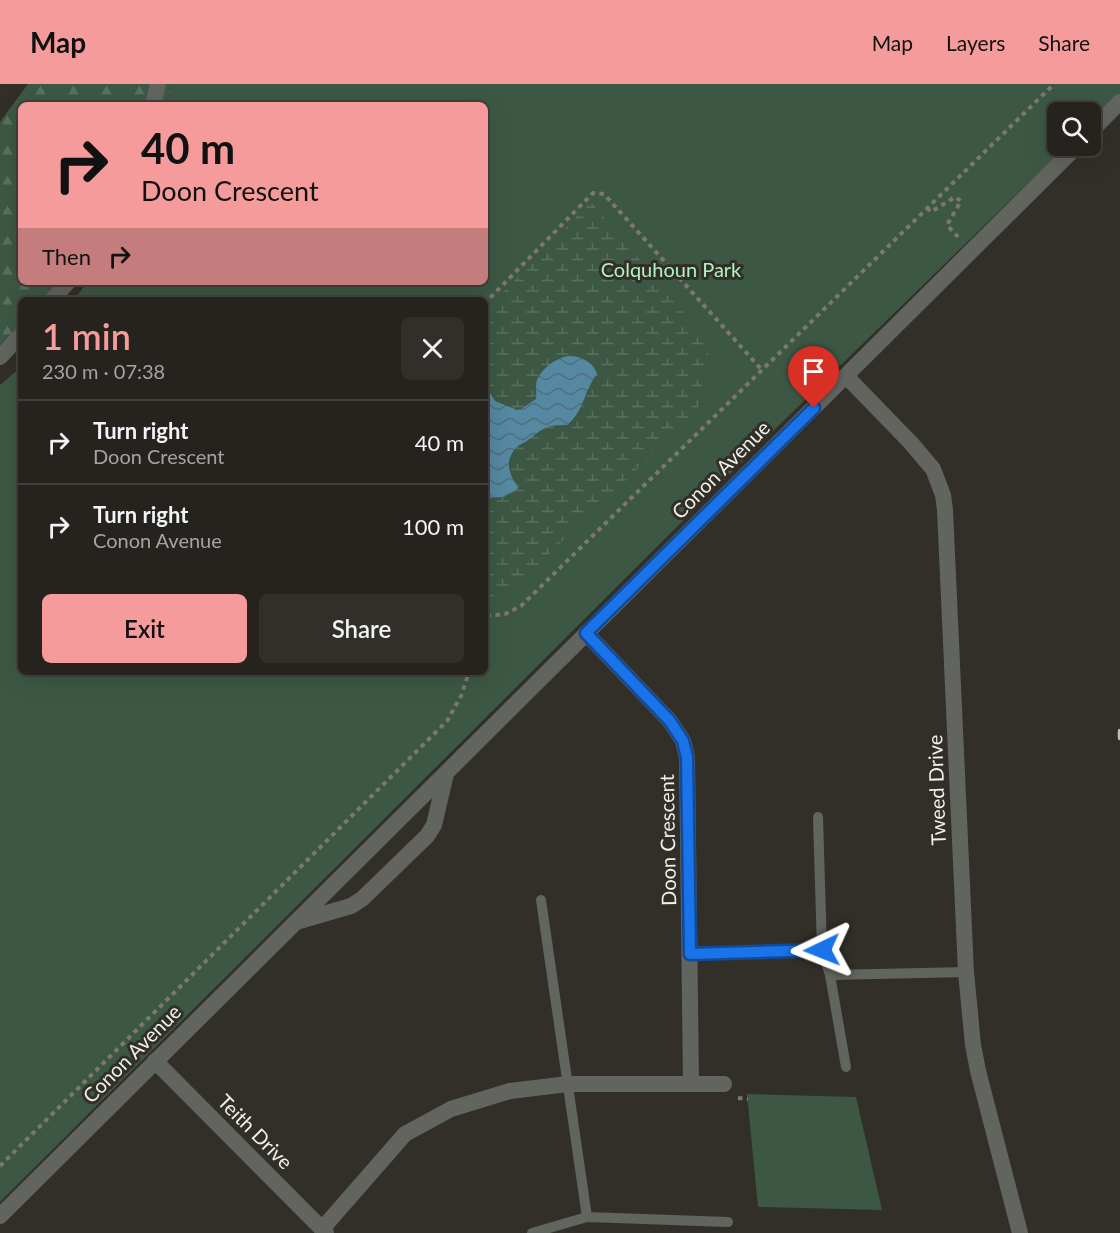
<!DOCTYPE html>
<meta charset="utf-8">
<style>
body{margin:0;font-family:Lato,sans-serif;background:#322f2b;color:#f1f3f6;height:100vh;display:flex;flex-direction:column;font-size:22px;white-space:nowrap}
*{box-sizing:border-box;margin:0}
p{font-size:20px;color:#a4a4a4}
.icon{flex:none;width:33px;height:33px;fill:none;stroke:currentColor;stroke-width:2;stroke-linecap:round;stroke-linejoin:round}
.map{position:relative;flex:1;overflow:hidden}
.details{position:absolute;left:18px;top:213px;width:470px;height:378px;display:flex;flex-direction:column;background:#26231e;border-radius:9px;box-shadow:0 6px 24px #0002,0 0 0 2px #42403c}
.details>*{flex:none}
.guide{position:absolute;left:18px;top:18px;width:470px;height:183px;border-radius:9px;box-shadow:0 6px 24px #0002,0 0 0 2px #42403c;background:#f59b9b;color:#111;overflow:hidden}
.buttons{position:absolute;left:1047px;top:18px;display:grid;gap:12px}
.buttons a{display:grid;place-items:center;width:54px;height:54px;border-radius:9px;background:#26231e;box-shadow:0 6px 24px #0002,0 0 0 2px #42403c;font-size:30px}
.pin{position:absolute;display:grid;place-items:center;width:51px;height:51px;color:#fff;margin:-62px -26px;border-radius:50% 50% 50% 0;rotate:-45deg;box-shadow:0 0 6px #0007}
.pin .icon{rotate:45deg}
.me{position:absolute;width:66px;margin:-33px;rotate:268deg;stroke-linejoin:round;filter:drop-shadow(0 0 4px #0008)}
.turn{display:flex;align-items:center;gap:21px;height:126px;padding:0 24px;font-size:27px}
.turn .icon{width:78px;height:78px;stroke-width:2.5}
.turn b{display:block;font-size:42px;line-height:51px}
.then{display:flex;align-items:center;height:57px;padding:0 24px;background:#0003;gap:12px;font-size:22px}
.round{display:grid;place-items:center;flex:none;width:63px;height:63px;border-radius:9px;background:#322f2b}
.summary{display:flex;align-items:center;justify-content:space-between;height:102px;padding:0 24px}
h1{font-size:36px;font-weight:600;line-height:45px;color:#f59b9b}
.primary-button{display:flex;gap:12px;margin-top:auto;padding:12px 24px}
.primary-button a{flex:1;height:69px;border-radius:9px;background:#f59b9b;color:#111;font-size:24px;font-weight:600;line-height:69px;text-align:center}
.primary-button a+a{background:#322f2b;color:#f1f3f6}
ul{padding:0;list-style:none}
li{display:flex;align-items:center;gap:18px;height:84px;padding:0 24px;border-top:2px solid #42403c}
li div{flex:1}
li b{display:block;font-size:22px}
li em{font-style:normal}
header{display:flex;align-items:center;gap:36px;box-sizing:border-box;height:84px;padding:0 30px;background:#f59b9b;color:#111}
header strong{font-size:28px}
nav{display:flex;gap:33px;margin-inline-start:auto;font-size:21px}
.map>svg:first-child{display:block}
</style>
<header>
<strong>Map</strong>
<nav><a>Map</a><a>Layers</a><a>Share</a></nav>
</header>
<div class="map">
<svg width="1120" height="1149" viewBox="0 0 1120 1149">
<defs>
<pattern id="forest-firs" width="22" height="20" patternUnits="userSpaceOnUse" patternTransform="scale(1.5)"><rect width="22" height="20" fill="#3c5844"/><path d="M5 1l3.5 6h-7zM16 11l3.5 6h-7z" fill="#59705f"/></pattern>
<pattern id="wetland-marsh" width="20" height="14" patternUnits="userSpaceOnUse" patternTransform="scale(1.5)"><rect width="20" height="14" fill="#3c5844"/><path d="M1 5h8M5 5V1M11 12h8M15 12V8" fill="none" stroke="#59705f"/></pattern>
<pattern id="water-waves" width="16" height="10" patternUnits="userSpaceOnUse" patternTransform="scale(1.5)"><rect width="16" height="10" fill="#5588a1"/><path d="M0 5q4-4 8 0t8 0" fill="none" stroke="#506e7d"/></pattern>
</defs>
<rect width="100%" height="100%" fill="#322f28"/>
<g fill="#3c5844">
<polygon points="171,0 1120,0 1120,10 1091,38 1090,28 1058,28 1058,62 1066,62 772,348 0,1118 0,301 21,283 21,588 484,588 484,216 74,216 87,198 484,198 484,21 166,21"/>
<polygon points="747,1010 856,1013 882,1126 758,1123"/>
</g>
<polygon fill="url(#forest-firs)" points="28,0 171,0 166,21 21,21 21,198 64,198 46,216 21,216 21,241 0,261 0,38"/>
<path fill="url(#wetland-marsh)" d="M591,118L710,260L697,327L492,525L485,513V414L504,413L517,403L509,389L508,381L517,363L542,344L575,334L584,317L590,299L575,272C560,271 544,281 537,295C535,301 537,309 536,315L521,325L516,326L495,317L488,306L485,305V227Z"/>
<path fill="url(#water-waves)" d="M568,272C581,272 593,277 597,290C584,306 584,328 567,341C545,341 544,344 528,356C525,359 519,360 516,364C504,377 509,390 518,403L516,406L504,413L485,414V305L488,306L495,317L517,326L521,325L536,315C537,309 535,301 537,296C542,284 556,274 568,272Z"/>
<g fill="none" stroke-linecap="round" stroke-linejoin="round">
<g stroke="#7b7872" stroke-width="4" stroke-dasharray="4.5 4.5" stroke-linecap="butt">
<polyline points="927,124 931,128 955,113 961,117 947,141 958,153"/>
<polyline points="484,220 593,109 604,110 761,285"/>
<polyline points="484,541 487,532 505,530 521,522 1054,0"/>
<polyline points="738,1014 748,1015"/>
<polyline points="0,1082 447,637 461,612 469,588"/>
</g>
<g stroke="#626460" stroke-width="10">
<polyline points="818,733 822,866 830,891 846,983"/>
<polyline points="541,816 587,1133"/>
<polyline points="690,870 822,866"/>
<polyline points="830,891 966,888"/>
<polyline points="532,1149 587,1133 728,1138"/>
</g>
<g stroke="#626460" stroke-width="16">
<polyline points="153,21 158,0"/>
<polyline points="1090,48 1120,18"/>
<polyline points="52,216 68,198"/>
<polyline points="0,273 21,251"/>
<polyline points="846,292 911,359 933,385 943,411 945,426 966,888 973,961 978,987 1020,1149"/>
<polyline points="586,549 670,637 683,657 687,673 691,1000"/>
<polyline points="296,838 351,822 362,815 427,752 434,741 446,690"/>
<polyline points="155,977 326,1149"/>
<polyline points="0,1132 1077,62"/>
<polyline points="322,1145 405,1050 451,1025 510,1007 568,1000 724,1000"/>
</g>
<polyline stroke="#c0bdb8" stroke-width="4.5" points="1120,647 1120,654"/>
</g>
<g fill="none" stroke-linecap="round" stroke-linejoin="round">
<g stroke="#114b97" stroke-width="15">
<polyline id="route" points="814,324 586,549 670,637 683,657 687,673 690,870 822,866"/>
</g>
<use href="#route" stroke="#1a73e8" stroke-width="10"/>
</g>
<g text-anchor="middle" stroke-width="6" stroke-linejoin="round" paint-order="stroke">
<g font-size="20" fill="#aef3c1" stroke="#322f28">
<text x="671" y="193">Colquhoun Park</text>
</g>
<g font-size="20" fill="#f2f0eb" stroke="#322f28">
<text transform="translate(721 386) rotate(-45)" y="7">Conon Avenue</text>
<text transform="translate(937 706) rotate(-92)" y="7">Tweed Drive</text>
<text transform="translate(668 756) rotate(-91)" y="7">Doon Crescent</text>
<text transform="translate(132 970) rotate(-45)" y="7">Conon Avenue</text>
<text transform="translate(255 1048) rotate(45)" y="7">Teith Drive</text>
</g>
</g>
</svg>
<div class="buttons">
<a><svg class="icon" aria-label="search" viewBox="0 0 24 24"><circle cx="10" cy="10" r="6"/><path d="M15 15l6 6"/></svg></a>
</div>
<div class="pin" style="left:814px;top:324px;background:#d93025"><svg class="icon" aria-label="arrive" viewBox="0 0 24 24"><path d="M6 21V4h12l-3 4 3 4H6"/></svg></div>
<svg class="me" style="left:822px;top:866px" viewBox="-20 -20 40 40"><path d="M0-17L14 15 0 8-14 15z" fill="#1a73e8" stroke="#fff" stroke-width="4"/></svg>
<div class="guide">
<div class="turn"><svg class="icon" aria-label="right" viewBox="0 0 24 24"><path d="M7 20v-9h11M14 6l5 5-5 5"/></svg><div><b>40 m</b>Doon Crescent</div></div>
<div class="then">Then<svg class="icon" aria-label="right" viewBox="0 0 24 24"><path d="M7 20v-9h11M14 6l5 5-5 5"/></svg></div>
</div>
<section class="details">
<div class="summary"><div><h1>1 min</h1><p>230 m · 07:38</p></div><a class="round"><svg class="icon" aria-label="close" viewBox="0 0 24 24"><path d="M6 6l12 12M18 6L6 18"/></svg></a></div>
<ul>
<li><svg class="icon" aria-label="right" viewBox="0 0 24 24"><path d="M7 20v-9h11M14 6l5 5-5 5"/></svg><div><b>Turn right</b><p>Doon Crescent</p></div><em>40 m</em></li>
<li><svg class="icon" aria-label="right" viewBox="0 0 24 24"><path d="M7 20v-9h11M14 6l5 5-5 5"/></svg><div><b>Turn right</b><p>Conon Avenue</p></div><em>100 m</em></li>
</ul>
<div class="primary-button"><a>Exit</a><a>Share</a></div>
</section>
</div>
